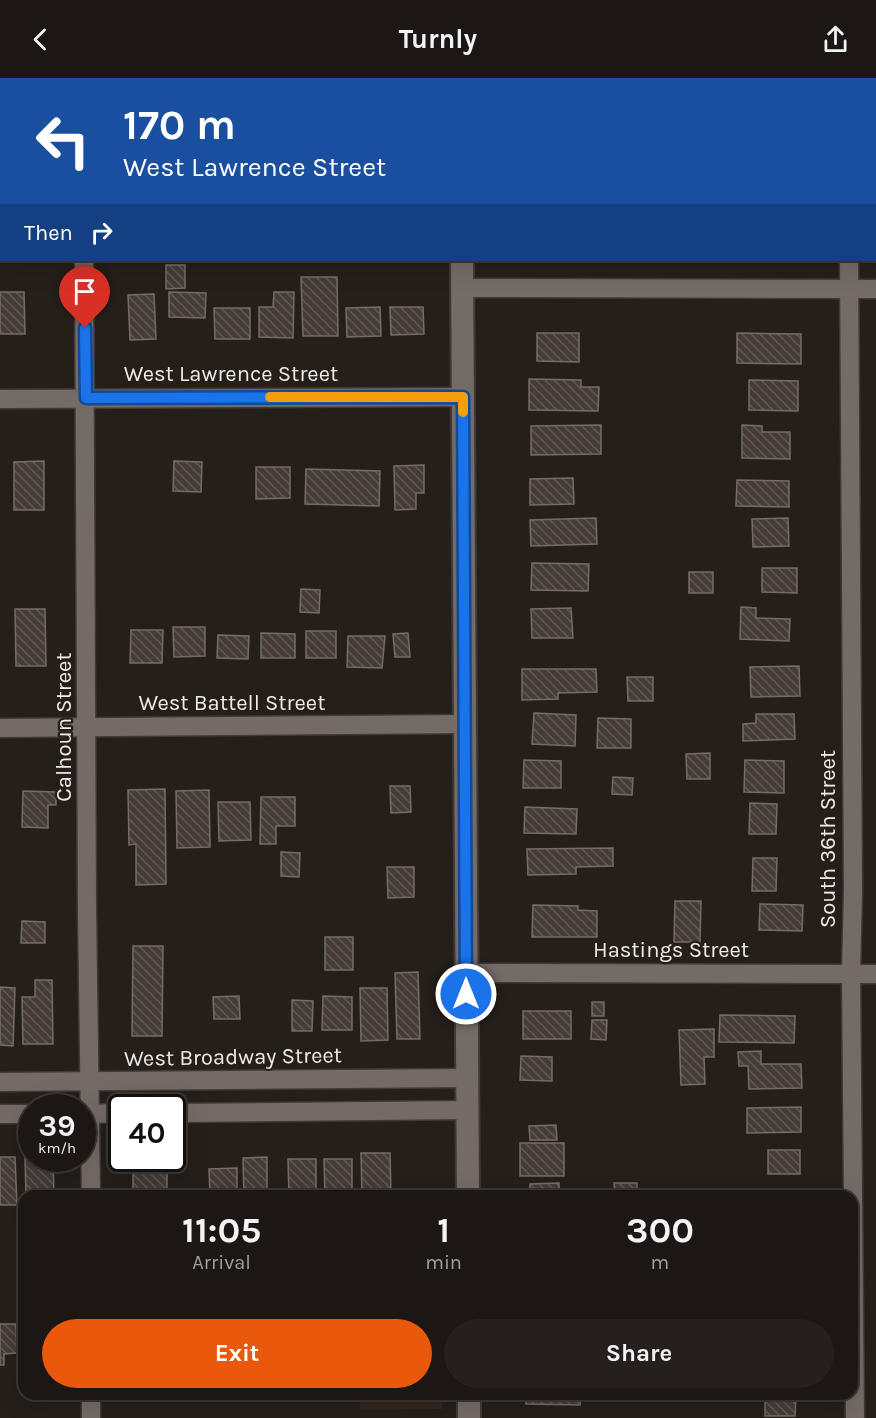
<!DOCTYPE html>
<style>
body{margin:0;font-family:Karla,sans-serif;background:#25201d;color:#f1f3f6;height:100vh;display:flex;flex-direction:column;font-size:22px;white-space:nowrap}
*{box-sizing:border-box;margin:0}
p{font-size:20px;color:#a09fa0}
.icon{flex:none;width:33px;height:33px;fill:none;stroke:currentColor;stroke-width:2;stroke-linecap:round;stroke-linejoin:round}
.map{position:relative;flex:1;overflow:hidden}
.panel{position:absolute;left:18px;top:1112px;width:840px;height:210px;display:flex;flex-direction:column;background:#1c1714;border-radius:18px;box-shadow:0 6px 24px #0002,0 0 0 2px #3a3634}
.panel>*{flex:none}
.guide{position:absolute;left:0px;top:0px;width:876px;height:183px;box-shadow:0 6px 24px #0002,0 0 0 2px #3a3634;background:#1a4fa0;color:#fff;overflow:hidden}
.speed{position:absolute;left:18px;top:1016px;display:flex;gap:12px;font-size:30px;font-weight:700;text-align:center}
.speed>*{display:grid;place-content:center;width:78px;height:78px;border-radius:50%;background:#1c1714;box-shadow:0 6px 24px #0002,0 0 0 2px #3a3634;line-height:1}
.speed small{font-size:15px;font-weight:400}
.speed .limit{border:3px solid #111;border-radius:9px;background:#fff;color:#111}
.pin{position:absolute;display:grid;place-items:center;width:51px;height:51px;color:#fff;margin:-62px -26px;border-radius:50% 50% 50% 0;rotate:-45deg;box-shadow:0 0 6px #0007}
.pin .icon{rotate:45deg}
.me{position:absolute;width:66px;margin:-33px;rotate:0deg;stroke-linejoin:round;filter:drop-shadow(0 0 4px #0008)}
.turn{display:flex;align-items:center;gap:21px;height:126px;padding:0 24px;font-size:27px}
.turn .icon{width:78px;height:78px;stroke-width:2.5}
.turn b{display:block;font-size:42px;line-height:51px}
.then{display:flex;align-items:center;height:57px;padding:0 24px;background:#0003;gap:12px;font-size:22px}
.eta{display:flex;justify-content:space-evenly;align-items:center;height:102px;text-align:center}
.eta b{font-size:36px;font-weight:700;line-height:42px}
.cta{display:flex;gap:12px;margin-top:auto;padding:12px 24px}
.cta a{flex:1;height:69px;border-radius:36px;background:#ea580c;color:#fff;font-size:24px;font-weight:700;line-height:69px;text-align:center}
.cta a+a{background:#25201d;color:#f1f3f6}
header{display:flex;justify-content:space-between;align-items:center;height:78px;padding:0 24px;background:#1c1714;font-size:27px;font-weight:700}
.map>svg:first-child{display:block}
</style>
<header><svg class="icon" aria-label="back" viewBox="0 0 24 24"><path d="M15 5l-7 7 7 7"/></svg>Turnly<svg class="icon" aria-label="share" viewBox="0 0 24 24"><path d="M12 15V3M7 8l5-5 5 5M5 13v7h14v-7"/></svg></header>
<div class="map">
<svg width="876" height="1340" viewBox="0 0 876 1340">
<defs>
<pattern id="building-back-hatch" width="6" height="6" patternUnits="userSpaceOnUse" patternTransform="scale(1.5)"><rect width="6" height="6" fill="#443c37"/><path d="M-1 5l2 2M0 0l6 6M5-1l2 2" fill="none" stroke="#5f5854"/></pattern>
</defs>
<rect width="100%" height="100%" fill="#251f1a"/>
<polygon fill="#32261e" points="360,1316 442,1316 442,1331 360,1332"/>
<g fill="url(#building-back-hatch)" stroke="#756c67" stroke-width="1.5">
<polygon points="166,187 185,187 185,210 166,211"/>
<polygon points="301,199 337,199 338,258 303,258"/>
<polygon points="0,214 24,214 25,256 0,256"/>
<polygon points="169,214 206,215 205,240 169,239"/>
<polygon points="274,214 294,214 293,260 259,259 259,229 273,229"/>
<polygon points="154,216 156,261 130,262 128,217"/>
<polygon points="380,229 381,258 347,259 346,230"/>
<polygon points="390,229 423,229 424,256 391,257"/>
<polygon points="214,230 250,230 250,261 215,261"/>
<polygon points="537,255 579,255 579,284 537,283"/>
<polygon points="737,255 801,256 801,286 737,285"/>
<polygon points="529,301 581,302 581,309 599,309 598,333 529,332"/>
<polygon points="749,302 798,303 798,333 749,332"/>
<polygon points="601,347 601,376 531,377 531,348"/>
<polygon points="742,347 762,348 762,354 790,354 790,381 742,380"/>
<polygon points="44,383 44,432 14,432 14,384"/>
<polygon points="174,383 202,384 201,414 173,413"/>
<polygon points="424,387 424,415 416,415 416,431 395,432 394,388"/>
<polygon points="256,389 290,389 290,420 256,421"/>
<polygon points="306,391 380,393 379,428 305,426"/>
<polygon points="573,400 574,426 530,427 530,401"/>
<polygon points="737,402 789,403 789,429 736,428"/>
<polygon points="596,440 597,466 531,468 530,442"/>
<polygon points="788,440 789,468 753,469 752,441"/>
<polygon points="532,485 589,486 588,513 531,512"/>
<polygon points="762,490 797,490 797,515 762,514"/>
<rect x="689" y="494" width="24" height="21"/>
<polygon points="301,511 320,512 319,535 300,534"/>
<polygon points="741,529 756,530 756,540 790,541 789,563 740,561"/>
<polygon points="571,530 573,560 532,560 531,531"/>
<polygon points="15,531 45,531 46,588 16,588"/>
<polygon points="173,549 205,549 205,578 174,579"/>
<polygon points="131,552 163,552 162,585 130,585"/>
<rect x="306" y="553" width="30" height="27"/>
<polygon points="261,555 295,556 295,580 261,580"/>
<polygon points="408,555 410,579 395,579 393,556"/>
<polygon points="218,557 249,558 248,581 217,580"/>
<polygon points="348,558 385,558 382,590 347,589"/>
<polygon points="799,588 800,618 751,619 750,589"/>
<polygon points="522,591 596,591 597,614 558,615 558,621 522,622"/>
<polygon points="627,599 653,599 653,623 628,623"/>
<polygon points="534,635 576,637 575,668 532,666"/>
<polygon points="756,636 794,636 795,661 743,663 743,646 756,645"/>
<polygon points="598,640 631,641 631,670 597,670"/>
<polygon points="710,675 710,701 687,701 686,676"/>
<polygon points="524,682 561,683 561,710 523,710"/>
<polygon points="745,682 784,683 784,715 744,714"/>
<polygon points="613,699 633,700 632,717 612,716"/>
<polygon points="390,708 410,708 411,734 391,735"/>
<polygon points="165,711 166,806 136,807 136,766 129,767 128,712"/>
<polygon points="209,712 210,769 177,770 176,713"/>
<polygon points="23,713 56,714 56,727 48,727 48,750 22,749"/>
<polygon points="261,719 295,719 295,748 276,748 276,766 260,766"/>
<polygon points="218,724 250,724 251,762 219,763"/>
<polygon points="750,725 777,726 776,756 749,756"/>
<polygon points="525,729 577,731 576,756 524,755"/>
<polygon points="613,770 613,788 576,789 576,796 528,797 527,771"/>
<polygon points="281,774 300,775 299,799 281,798"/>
<polygon points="753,780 777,780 776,813 752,813"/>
<polygon points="387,789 414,789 414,819 388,820"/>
<polygon points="675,823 701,823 700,864 674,864"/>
<polygon points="760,826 803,827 802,853 759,852"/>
<polygon points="533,827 578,828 578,832 597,833 597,859 532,859"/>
<polygon points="22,843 45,844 45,865 21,865"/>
<rect x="325" y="859" width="28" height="33"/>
<polygon points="133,868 163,868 162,958 132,958"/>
<polygon points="418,894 420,961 397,961 395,895"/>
<polygon points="35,902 52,902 53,966 23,966 22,919 35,919"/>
<polygon points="0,909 15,910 13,968 0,967"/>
<polygon points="360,910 387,910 388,962 361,963"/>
<polygon points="239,918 240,941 214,941 213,919"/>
<polygon points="323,918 352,919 352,952 322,952"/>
<polygon points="292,922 313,923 312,953 292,953"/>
<rect x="592" y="924" width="12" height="14"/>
<rect x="523" y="933" width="48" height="28"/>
<polygon points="720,937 795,938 794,965 719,964"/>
<polygon points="592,942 607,942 606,962 591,961"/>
<polygon points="714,951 714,979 704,979 705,1006 681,1007 679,952"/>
<polygon points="761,973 761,986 801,986 802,1010 749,1011 748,988 739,988 738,974"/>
<polygon points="521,978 552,979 552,1003 520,1002"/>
<polygon points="801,1029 801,1054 747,1055 747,1030"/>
<polygon points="556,1047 557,1062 530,1062 529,1048"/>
<rect x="520" y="1065" width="44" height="33"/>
<rect x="768" y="1072" width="32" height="24"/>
<polygon points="361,1075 390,1075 391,1118 362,1118"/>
<polygon points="0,1079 15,1079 17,1127 0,1127"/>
<polygon points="25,1079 53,1080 54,1118 26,1118"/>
<polygon points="267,1079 267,1118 244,1118 243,1080"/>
<polygon points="288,1081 316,1081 316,1118 289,1118"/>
<polygon points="324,1081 352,1081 352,1118 325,1118"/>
<polygon points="237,1090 237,1118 210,1118 209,1091"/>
<rect x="133" y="1093" width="34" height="25"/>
<polygon points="559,1105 559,1118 530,1118 530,1106"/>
<polygon points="614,1105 637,1105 637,1118 615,1118"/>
<rect x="639" y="1111" width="15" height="7"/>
<polygon points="758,1114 803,1115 803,1118 758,1118"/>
<polygon points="0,1246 16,1246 17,1275 4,1276 4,1287 0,1287"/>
<polygon points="526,1316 581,1316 580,1327 526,1326"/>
<polygon points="765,1316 796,1316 795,1338 765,1338"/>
</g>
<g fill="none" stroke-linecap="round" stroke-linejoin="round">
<g stroke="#403a37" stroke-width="21">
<g id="minor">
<polyline points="85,2 85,0"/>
<polyline points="850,2 850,0"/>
<polyline points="84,182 87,831 91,1118"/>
<polyline points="849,182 853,812 851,896 855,1340"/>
<polyline points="462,210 876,211"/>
<polyline points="0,321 463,319"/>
<polyline points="0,650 465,646"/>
<polyline points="466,895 876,896"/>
<polyline points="0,1004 467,1000"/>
<polyline points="172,1035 467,1032"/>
<polyline points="0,1036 32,1036"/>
<polyline points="82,1036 122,1035"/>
<polyline points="91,1340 91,1316"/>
</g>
</g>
<g stroke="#403a37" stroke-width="26">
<g id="tertiary">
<polyline points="461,0 461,2"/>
<polyline points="462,182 468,1118"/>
<polyline points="469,1316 469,1340"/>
</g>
</g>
<use href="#minor" stroke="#746b66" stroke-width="18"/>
<use href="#tertiary" stroke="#746b66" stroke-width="22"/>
</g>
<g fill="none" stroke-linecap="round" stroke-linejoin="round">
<g stroke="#114b97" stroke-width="15">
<polyline id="route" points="85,250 86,320 463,319 466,916"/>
</g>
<use href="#route" stroke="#1a73e8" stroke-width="10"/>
<polyline stroke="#f59e0b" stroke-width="10" points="270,319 463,319 463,334"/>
</g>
<g text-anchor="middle" stroke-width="4.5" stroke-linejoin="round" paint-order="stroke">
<g font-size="22" fill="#efeae7" stroke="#251f1a">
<text x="231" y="303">West Lawrence Street</text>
<text x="232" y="632">West Battell Street</text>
<text transform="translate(63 649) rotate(-90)" y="8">Calhoun Street</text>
<text transform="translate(827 761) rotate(-90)" y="8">South 36th Street</text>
<text x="671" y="879">Hastings Street</text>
<text transform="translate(233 978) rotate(-1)" y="8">West Broadway Street</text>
</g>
</g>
</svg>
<div class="speed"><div>39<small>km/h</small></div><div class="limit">40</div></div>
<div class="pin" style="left:85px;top:250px;background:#d93025"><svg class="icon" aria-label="arrive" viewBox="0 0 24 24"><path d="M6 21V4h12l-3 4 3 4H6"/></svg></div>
<svg class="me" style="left:466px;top:916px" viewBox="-20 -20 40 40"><circle r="17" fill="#1a73e8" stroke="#fff" stroke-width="3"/><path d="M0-11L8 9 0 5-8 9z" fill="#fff"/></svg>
<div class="guide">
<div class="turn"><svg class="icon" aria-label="left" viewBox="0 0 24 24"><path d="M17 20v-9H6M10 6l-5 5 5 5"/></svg><div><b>170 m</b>West Lawrence Street</div></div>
<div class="then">Then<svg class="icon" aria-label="right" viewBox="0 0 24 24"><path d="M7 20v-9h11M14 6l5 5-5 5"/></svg></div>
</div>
<section class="panel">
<div class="eta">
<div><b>11:05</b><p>Arrival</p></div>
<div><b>1</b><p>min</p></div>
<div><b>300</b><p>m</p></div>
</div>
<div class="cta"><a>Exit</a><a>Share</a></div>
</section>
</div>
